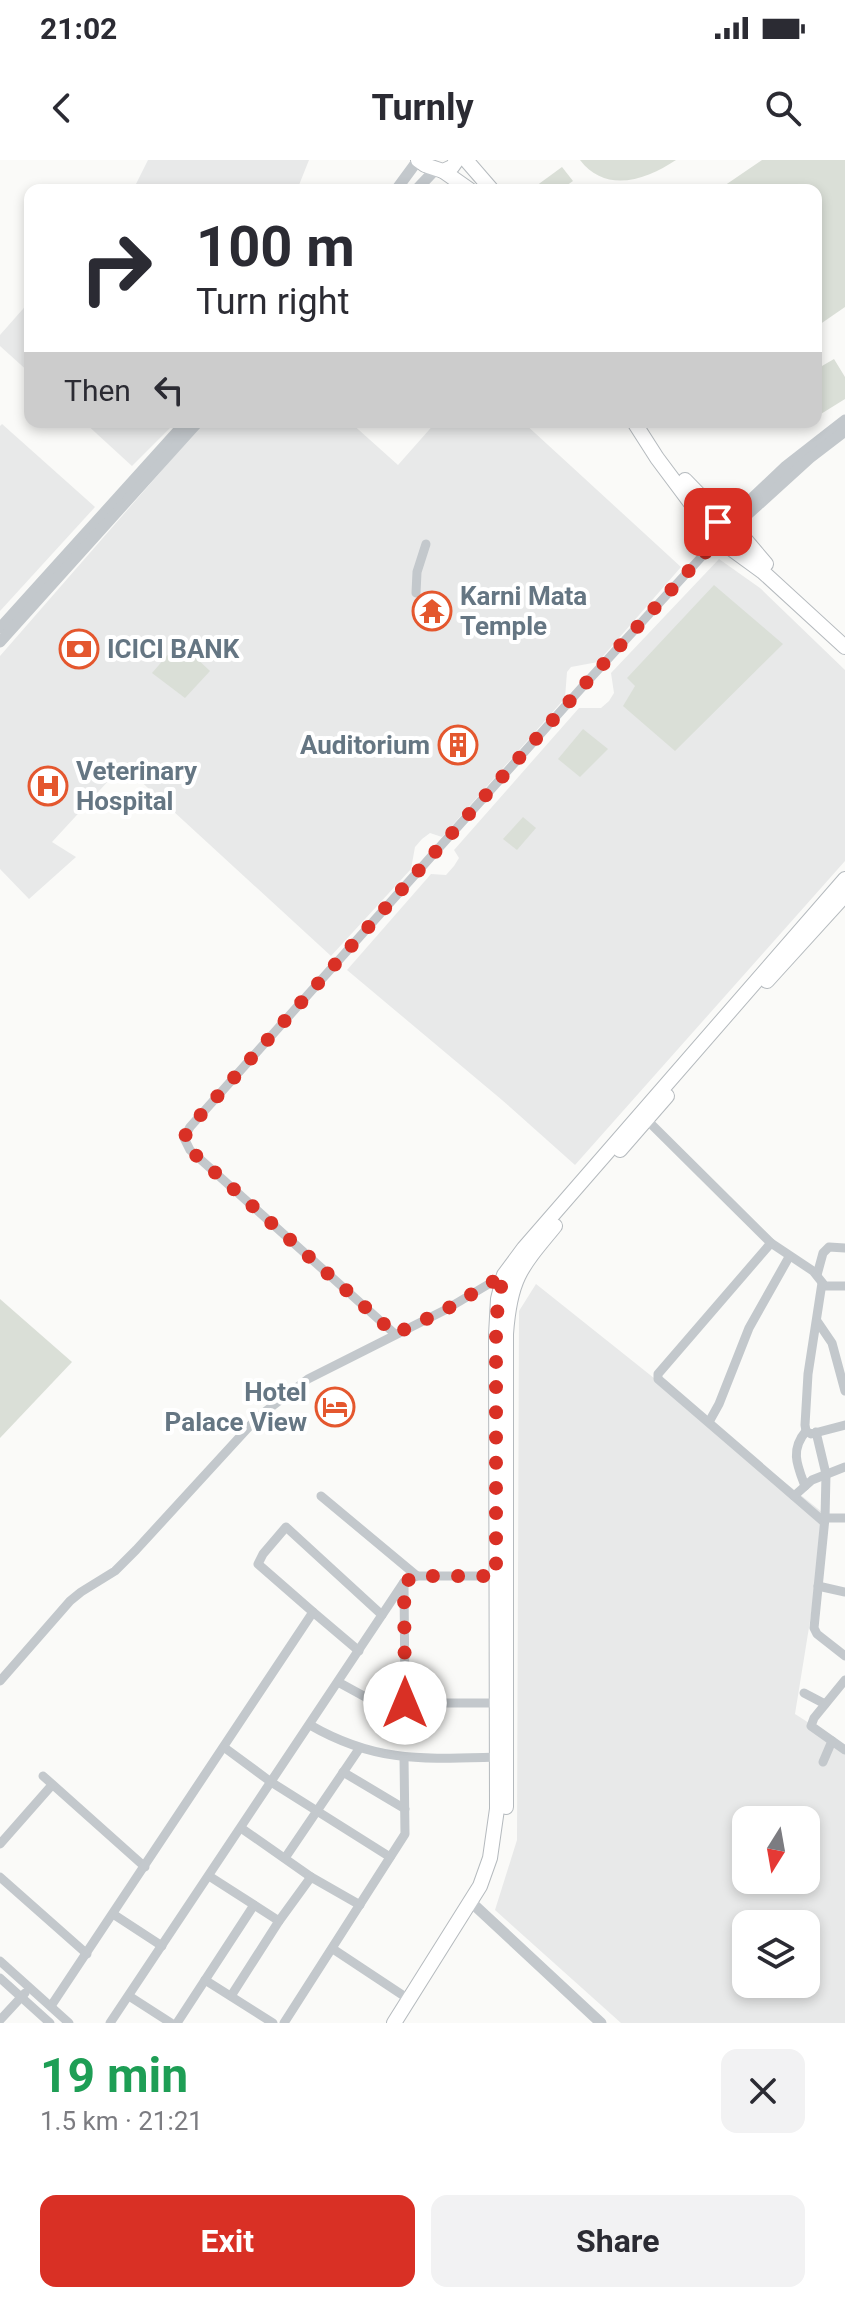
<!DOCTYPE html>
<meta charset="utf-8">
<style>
body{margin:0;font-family:Roboto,sans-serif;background:#f2f2f3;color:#2b2b33;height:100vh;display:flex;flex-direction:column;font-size:30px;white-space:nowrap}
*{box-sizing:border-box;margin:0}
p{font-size:26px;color:#7c7c81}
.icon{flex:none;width:44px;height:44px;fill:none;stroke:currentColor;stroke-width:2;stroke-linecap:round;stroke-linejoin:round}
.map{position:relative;height:1863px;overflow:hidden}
.drawer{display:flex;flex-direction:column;background:#fff;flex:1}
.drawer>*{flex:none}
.top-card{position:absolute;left:24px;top:24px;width:798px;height:244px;border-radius:16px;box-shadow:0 4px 12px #0003;background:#fff;color:#2b2b33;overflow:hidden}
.needle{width:52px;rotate:191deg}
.fabs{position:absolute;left:732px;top:1646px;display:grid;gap:16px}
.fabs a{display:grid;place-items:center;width:88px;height:88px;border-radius:16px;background:#fff;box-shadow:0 4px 12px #0003;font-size:40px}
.pin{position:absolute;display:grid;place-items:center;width:68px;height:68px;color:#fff;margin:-34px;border-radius:16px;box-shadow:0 4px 12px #0006}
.me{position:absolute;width:88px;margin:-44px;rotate:0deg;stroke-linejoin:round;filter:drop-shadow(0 0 6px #0008)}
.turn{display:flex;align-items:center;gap:28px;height:168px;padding:0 40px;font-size:36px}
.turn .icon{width:104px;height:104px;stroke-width:2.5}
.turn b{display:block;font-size:56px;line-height:68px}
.then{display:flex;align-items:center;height:76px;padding:0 40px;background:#0003;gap:16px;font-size:30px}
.round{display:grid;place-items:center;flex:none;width:84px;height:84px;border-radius:16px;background:#f2f2f3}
.head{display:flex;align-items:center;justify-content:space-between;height:136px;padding:0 40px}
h1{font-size:48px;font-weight:700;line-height:60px;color:#1e9e55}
.action{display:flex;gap:16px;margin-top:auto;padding:16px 40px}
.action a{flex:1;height:92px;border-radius:16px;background:#d93025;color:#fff;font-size:32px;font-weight:700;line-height:92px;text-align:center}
.action a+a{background:#f2f2f3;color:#2b2b33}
.status{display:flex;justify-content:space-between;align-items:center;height:56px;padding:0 40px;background:#fff;direction:ltr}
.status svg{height:22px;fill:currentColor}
header{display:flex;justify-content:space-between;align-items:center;height:104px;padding:0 40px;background:#fff;font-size:36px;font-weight:700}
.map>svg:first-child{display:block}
</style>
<div class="status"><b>21:02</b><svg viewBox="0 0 49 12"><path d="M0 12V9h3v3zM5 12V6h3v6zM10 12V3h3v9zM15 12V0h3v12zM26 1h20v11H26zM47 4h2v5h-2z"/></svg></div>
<header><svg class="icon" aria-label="back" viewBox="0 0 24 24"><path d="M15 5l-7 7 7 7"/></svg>Turnly<svg class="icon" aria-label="search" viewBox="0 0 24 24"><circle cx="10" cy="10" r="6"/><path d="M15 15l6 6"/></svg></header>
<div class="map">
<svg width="845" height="1863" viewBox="0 0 845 1863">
<rect width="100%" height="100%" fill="#fafaf8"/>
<g fill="#e8e9e9" fill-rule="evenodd">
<polygon points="148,0 309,0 297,30 133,30"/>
<polygon points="30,141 30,213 0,186 0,175"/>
<polygon points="84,262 176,262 132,306"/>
<polygon points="204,262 350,262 398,305 436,262 523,262 681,407 598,502 571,507 567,512 565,538 442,677 430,673 422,679 415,687 411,709 331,796 123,605 52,682 76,697 29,739 0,709 0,496"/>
<polygon points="2,264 95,347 0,451 0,266"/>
<polygon points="719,399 760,428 845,510 845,701 575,1005 502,940 347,810 431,714 446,715 454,706 459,698 454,690 579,548 601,548 609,541 614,533 611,513"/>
<path d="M536,1124L827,1356L795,1554L845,1586V1863H621L495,1750L517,1680L519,1151ZM746,1660H806V1720H746ZM746,1764H806V1824H746Z"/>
</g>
<g fill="#dadfd7">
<path d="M580,0H676C646,20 606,34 580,0Z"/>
<polygon points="762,0 845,0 845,147 816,167 816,30 718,30"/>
<polygon points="562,7 573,21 560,30 539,30 536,26"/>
<polygon points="816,197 822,206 834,199 845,217 845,239 816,257"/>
<polygon points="714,425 783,484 675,591 623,546 635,526 627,518"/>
<polygon points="179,482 210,511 185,538 152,513"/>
<polygon points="583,569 608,589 580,617 558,599"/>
<polygon points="523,657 536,668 517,690 503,679"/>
<polygon points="0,1139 72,1202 0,1278"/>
</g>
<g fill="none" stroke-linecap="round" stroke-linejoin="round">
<g stroke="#b5babe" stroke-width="16">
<g id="primary">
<polyline points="418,0 425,5 443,11 452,7 457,0"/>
<polyline points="466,0 492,30"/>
<polyline points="443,11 470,30"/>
<polyline points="634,262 657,298 713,373"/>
<polyline points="685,320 724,360"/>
<polyline points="738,371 766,404"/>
<polyline points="726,385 763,412 845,487"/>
<polyline points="767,821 845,735"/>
<polyline points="620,990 667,936"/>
<path d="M506,1647V1174C510,1119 520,1108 555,1066"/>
<polyline points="394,1863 480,1726 490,1698 497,1649 496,1175 498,1139 504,1115 524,1088 845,719"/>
</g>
</g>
<g stroke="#c3c8cc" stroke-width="9">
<polyline points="416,433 417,412 426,384"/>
<polyline points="647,960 771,1083 813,1111 825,1126 845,1126"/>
<polyline points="771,1083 658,1214 658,1219 824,1362"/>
<polyline points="817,1115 823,1093 829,1087 845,1088"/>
<polyline points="822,1123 808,1214 805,1265 806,1271 811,1274 845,1265"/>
<polyline points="817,1161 832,1183 845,1231"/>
<polyline points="395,1174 190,990 184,978 190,967 585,524 716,381"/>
<polyline points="709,1262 719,1244 749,1168 789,1097"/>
<polyline points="816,1272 826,1314 825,1358 814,1468 817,1474 845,1496"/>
<path d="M805,1326C797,1305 790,1290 806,1271"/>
<polyline points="321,1336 417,1416"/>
<polyline points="794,1336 812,1320 845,1307"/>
<polyline points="825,1358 845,1358"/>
<polyline points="404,1422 405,1543"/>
<polyline points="818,1426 845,1432"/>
<polyline points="313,1452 258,1404 263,1394 286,1367 382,1455"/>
<polyline points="845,1520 814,1558 811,1566 845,1590"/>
<polyline points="0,1521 70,1441 81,1432 115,1411 136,1390 258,1257 308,1219 445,1150 504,1115"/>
<polyline points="338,1522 369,1539 392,1543 497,1543"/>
<polyline points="804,1533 825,1544"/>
<path d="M310,1565C376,1603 423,1599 497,1597"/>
<polyline points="225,1588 271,1622 390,1697"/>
<polyline points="823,1602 832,1581"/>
<polyline points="343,1612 405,1649"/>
<polyline points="43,1616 145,1707"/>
<polyline points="241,1668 311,1717"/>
<polyline points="0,1684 52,1625"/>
<polyline points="285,1698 359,1589"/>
<polyline points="209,1716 279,1761"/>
<polyline points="0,1717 87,1794"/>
<polyline points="113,1754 162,1786"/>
<polyline points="333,1789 410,1840"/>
<polyline points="0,1801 69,1863"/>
<polyline points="0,1818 50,1863"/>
<polyline points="205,1820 273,1863"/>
<polyline points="129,1836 171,1863"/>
<polyline points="231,1836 279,1761 311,1717 360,1745"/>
<polyline points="51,1846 313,1452 359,1491"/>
<polyline points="0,1860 25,1833"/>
<polyline points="110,1863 404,1422 417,1416 496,1416"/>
<polyline points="177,1863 254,1745"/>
<polyline points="284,1863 405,1674 404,1597"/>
</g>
<g stroke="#c3c8cc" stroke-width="11">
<polyline points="396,30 418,0"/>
<polyline points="416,30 435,10"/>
<polyline points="728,361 786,306 845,260"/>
<polyline points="736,365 810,298 845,271"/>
<polyline points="0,468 186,262"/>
<polyline points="0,482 198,262"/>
<polyline points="472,1743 601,1863"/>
</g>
<use href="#primary" stroke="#fff" stroke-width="14"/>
</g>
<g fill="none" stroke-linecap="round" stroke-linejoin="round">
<polyline stroke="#d93025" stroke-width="14" stroke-dasharray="0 25.2" points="405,1543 404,1422 417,1416 496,1416 496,1175 498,1139 504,1115 445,1150 395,1174 190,990 184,978 190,967 585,524 716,381 713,373 718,362"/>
</g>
<defs>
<g id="temple-ring" transform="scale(2)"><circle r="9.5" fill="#fff" stroke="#e4572e" stroke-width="1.5"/><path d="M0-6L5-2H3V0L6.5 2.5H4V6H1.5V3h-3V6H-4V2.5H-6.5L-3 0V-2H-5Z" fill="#e4572e"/></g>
<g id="bank-ring" transform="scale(2)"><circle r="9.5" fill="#fff" stroke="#e4572e" stroke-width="1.5"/><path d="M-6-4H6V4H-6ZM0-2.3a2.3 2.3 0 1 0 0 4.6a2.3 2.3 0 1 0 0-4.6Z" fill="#e4572e"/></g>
<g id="building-ring" transform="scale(2)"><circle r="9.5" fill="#fff" stroke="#e4572e" stroke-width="1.5"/><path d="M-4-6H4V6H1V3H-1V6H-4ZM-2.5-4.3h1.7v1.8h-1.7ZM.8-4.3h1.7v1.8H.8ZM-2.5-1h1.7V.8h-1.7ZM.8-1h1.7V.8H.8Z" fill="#e4572e"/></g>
<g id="hospital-ring" transform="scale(2)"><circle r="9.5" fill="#fff" stroke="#e4572e" stroke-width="1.5"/><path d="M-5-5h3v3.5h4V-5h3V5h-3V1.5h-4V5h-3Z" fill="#e4572e"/></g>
<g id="hotel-ring" transform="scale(2)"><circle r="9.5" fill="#fff" stroke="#e4572e" stroke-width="1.5"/><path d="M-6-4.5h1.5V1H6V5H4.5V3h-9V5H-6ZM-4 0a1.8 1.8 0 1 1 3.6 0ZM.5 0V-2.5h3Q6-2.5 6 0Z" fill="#e4572e"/></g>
</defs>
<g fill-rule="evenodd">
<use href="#temple-ring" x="432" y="451"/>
<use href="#bank-ring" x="79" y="489"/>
<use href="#building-ring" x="458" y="585"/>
<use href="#hospital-ring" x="48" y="626"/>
<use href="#hotel-ring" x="335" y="1247"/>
</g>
<g text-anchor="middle" stroke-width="8" stroke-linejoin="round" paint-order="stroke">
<g font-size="26" font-weight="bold" fill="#657683" stroke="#fff" text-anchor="start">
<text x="460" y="445">Karni Mata<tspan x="460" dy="30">Temple</tspan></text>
<text x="107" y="498">ICICI BANK</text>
<text x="430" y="594" text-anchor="end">Auditorium</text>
<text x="76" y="620">Veterinary<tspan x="76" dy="30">Hospital</tspan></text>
<text x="307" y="1241" text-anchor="end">Hotel<tspan x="307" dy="30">Palace View</tspan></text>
</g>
</g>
</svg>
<div class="fabs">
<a><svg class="needle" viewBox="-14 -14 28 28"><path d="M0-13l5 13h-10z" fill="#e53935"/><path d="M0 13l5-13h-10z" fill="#7c7c81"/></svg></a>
<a><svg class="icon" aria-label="layers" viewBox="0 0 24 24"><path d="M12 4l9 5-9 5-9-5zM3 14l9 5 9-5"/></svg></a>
</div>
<div class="pin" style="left:718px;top:362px;background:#d93025"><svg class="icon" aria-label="arrive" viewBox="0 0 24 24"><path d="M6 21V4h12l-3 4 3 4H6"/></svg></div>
<svg class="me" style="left:405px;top:1543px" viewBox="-20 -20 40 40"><circle r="19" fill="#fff"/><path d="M0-13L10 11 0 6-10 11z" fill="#d93025"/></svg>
<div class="top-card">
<div class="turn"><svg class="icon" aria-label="right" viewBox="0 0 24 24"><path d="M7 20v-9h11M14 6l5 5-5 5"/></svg><div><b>100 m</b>Turn right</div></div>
<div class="then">Then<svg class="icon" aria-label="left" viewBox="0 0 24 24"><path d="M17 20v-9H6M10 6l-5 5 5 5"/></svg></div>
</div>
</div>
<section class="drawer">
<div class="head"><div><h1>19 min</h1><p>1.5 km · 21:21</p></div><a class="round"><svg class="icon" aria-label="close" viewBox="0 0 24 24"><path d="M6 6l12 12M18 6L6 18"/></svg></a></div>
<div class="action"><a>Exit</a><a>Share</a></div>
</section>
